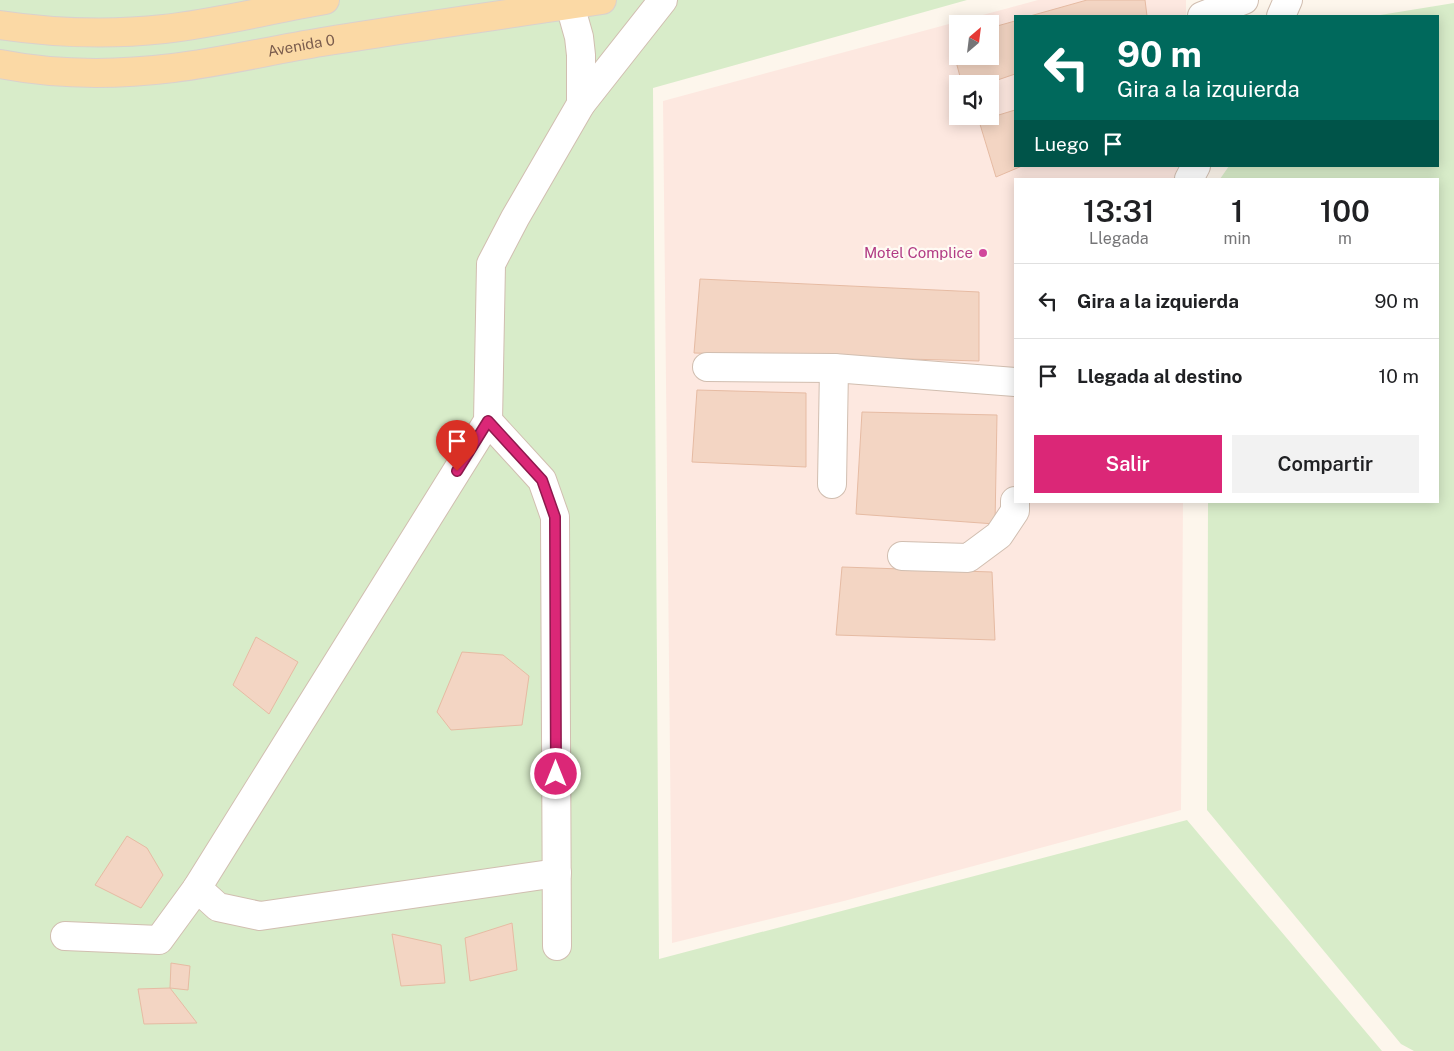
<!DOCTYPE html>
<html lang="es">
<style>
body{margin:0;font-family:"Public Sans",sans-serif;background:#f2f2f2;color:#202124;height:100vh;display:flex;flex-direction:column;font-size:19px;white-space:nowrap}
*{box-sizing:border-box;margin:0}
p{font-size:16px;color:#757577}
.icon{flex:none;width:28px;height:28px;fill:none;stroke:currentColor;stroke-width:2;stroke-linecap:round;stroke-linejoin:round}
.map{position:relative;flex:1;overflow:hidden}
.panel{position:absolute;left:1014px;top:178px;width:425px;height:325px;display:flex;flex-direction:column;background:#fff;border-radius:0px;box-shadow:0 2px 12px #0003}
.panel>*{flex:none}
.hud{position:absolute;left:1014px;top:15px;width:425px;height:152px;border-radius:0px;box-shadow:0 2px 12px #0003;background:#00695c;color:#fff;overflow:hidden}
.needle{width:32px;rotate:28deg}
.tools{position:absolute;left:949px;top:15px;display:grid;gap:10px}
.tools a{display:grid;place-items:center;width:50px;height:50px;border-radius:0px;background:#fff;box-shadow:0 2px 12px #0003;font-size:25px}
.pin{position:absolute;display:grid;place-items:center;width:42px;height:42px;color:#fff;margin:-51px -21px;border-radius:50% 50% 50% 0;rotate:-45deg;box-shadow:0 0 5px #0007}
.pin .icon{rotate:45deg}
.me{position:absolute;width:55px;margin:-28px;rotate:0deg;stroke-linejoin:round;filter:drop-shadow(0 0 4px #0008)}
.turn{display:flex;align-items:center;gap:18px;height:105px;padding:0 20px;font-size:22px}
.turn .icon{width:65px;height:65px;stroke-width:2.5}
.turn b{display:block;font-size:35px;line-height:42px}
.then{display:flex;align-items:center;height:48px;padding:0 20px;background:#0003;gap:10px;font-size:19px}
.eta{display:flex;justify-content:space-evenly;align-items:center;height:85px;text-align:center}
.eta b{font-size:30px;font-weight:600;line-height:35px}
.action{display:flex;gap:10px;margin-top:auto;padding:10px 20px}
.action a{flex:1;height:58px;border-radius:0px;background:#db2777;color:#fff;font-size:20px;font-weight:600;line-height:58px;text-align:center}
.action a+a{background:#f2f2f2;color:#202124}
ul{padding:0;list-style:none}
li{display:flex;align-items:center;gap:15px;height:75px;padding:0 20px;border-top:1px solid #e0e0e0}
li div{flex:1}
li b{display:block;font-size:19px}
li em{font-style:normal}
.map>svg:first-child{display:block}
</style>
<div class="map">
<svg width="1454" height="1051" viewBox="0 0 1454 1051">
<rect width="100%" height="100%" fill="#fdf6ec"/>
<path fill="#fde8e0" fill-rule="evenodd" d="M1038,0H1186V16H1015V166H1185V179H1015V501H1183L1181,810L844,901L672,943L663,101ZM958,24H990V56H958ZM958,84H990V116H958Z"/>
<g fill="#d8ecc9">
<polygon points="0,0 967,0 653,88 659,959 1187,820 1382,1051 0,1051"/>
<polygon points="1454,3 1454,1051 1414,1051 1401,1044 1207,810 1208,501 1438,501 1438,179 1220,179 1229,166 1438,166 1438,16 1374,16"/>
</g>
<g fill="#f3d5c3" stroke="#e6bba3">
<polygon points="1087,0 1145,0 1147,16 1030,16"/>
<polygon points="1015,21 1015,74 986,84 962,84 950,39 958,37 958,56 990,56 990,28"/>
<polygon points="1015,110 1015,166 1022,166 996,177 979,121"/>
<polygon points="700,279 979,292 979,361 694,353"/>
<polygon points="697,390 806,393 806,467 692,462"/>
<polygon points="862,412 997,415 995,524 856,514"/>
<polygon points="842,567 992,572 995,640 836,635"/>
<polygon points="256,637 298,662 269,714 233,685"/>
<polygon points="462,652 503,655 529,676 522,725 451,730 437,712"/>
<polygon points="127,836 147,848 163,875 141,908 95,885"/>
<polygon points="512,923 517,970 470,981 465,938"/>
<polygon points="392,934 441,945 445,983 401,986"/>
<polygon points="171,963 190,966 188,990 170,988"/>
<polygon points="170,988 197,1023 144,1024 138,989"/>
</g>
<g fill="none" stroke-linecap="round" stroke-linejoin="round">
<g stroke="#d1beb0" stroke-width="30">
<g id="minor">
<polyline points="570,5 579,37 581,55 581,104"/>
<polyline points="1202,16 1244,0"/>
<polyline points="1281,16 1288,0"/>
<polyline points="1189,179 1196,166"/>
<polyline points="707,367 834,368 1015,382"/>
<polyline points="488,421 542,480 555,517 557,946"/>
<polyline points="832,484 834,368"/>
<polyline points="902,556 968,558 999,535 1015,511 1015,501"/>
<polyline points="197,888 218,907 260,916 557,873"/>
<polyline points="65,936 159,940 197,888 488,421 491,264 515,218 581,104 663,0"/>
</g>
</g>
<g stroke="#dad1cd" stroke-width="30">
<g id="major">
<path d="M0,25C54,33 109,35 164,29C218,23 272,9 325,0"/>
<path id="s1" d="M0,64C56,75 116,75 173,68C223,62 272,50 322,42C415,27 509,14 602,0"/>
</g>
</g>
<use href="#minor" stroke="#fff" stroke-width="28"/>
<use href="#major" stroke="#fbd9a5" stroke-width="28"/>
</g>
<g fill="none" stroke-linecap="round" stroke-linejoin="round">
<g stroke="#8e194d" stroke-width="12">
<polyline id="route" points="457,471 488,421 542,480 555,517 556,774"/>
</g>
<use href="#route" stroke="#db2777" stroke-width="9"/>
</g>
<circle fill="#d1479c" stroke="#fffaf3" stroke-width="2" cx="983" cy="253" r="5"/>
<g text-anchor="middle" stroke-width="4.5" stroke-linejoin="round" paint-order="stroke">
<g font-size="15" fill="#7a5c4d" stroke="#fffaf3">
<text dy="5" stroke="none"><textPath href="#s1" startOffset="304">Avenida 0</textPath></text>
</g>
<g font-size="15" fill="#b23c85" stroke="#fffaf3" text-anchor="end">
<text x="973" y="258">Motel Complice</text>
</g>
</g>
</svg>
<div class="tools">
<a><svg class="needle" viewBox="-14 -14 28 28"><path d="M0-13l5 13h-10z" fill="#e53935"/><path d="M0 13l5-13h-10z" fill="#757577"/></svg></a>
<a><svg class="icon" aria-label="sound" viewBox="0 0 24 24"><path d="M4 9h4l5-4v14l-5-4H4zM17 9q2 3 0 6"/></svg></a>
</div>
<div class="pin" style="left:457px;top:471px;background:#d93025"><svg class="icon" aria-label="arrive" viewBox="0 0 24 24"><path d="M6 21V4h12l-3 4 3 4H6"/></svg></div>
<svg class="me" style="left:556px;top:774px" viewBox="-20 -20 40 40"><circle r="17" fill="#db2777" stroke="#fff" stroke-width="3"/><path d="M0-11L8 9 0 5-8 9z" fill="#fff"/></svg>
<div class="hud">
<div class="turn"><svg class="icon" aria-label="left" viewBox="0 0 24 24"><path d="M17 20v-9H6M10 6l-5 5 5 5"/></svg><div><b>90 m</b>Gira a la izquierda</div></div>
<div class="then">Luego<svg class="icon" aria-label="arrive" viewBox="0 0 24 24"><path d="M6 21V4h12l-3 4 3 4H6"/></svg></div>
</div>
<section class="panel">
<div class="eta">
<div><b>13:31</b><p>Llegada</p></div>
<div><b>1</b><p>min</p></div>
<div><b>100</b><p>m</p></div>
</div>
<ul>
<li><svg class="icon" aria-label="left" viewBox="0 0 24 24"><path d="M17 20v-9H6M10 6l-5 5 5 5"/></svg><div><b>Gira a la izquierda</b></div><em>90 m</em></li>
<li><svg class="icon" aria-label="arrive" viewBox="0 0 24 24"><path d="M6 21V4h12l-3 4 3 4H6"/></svg><div><b>Llegada al destino</b></div><em>10 m</em></li>
</ul>
<div class="action"><a>Salir</a><a>Compartir</a></div>
</section>
</div>
